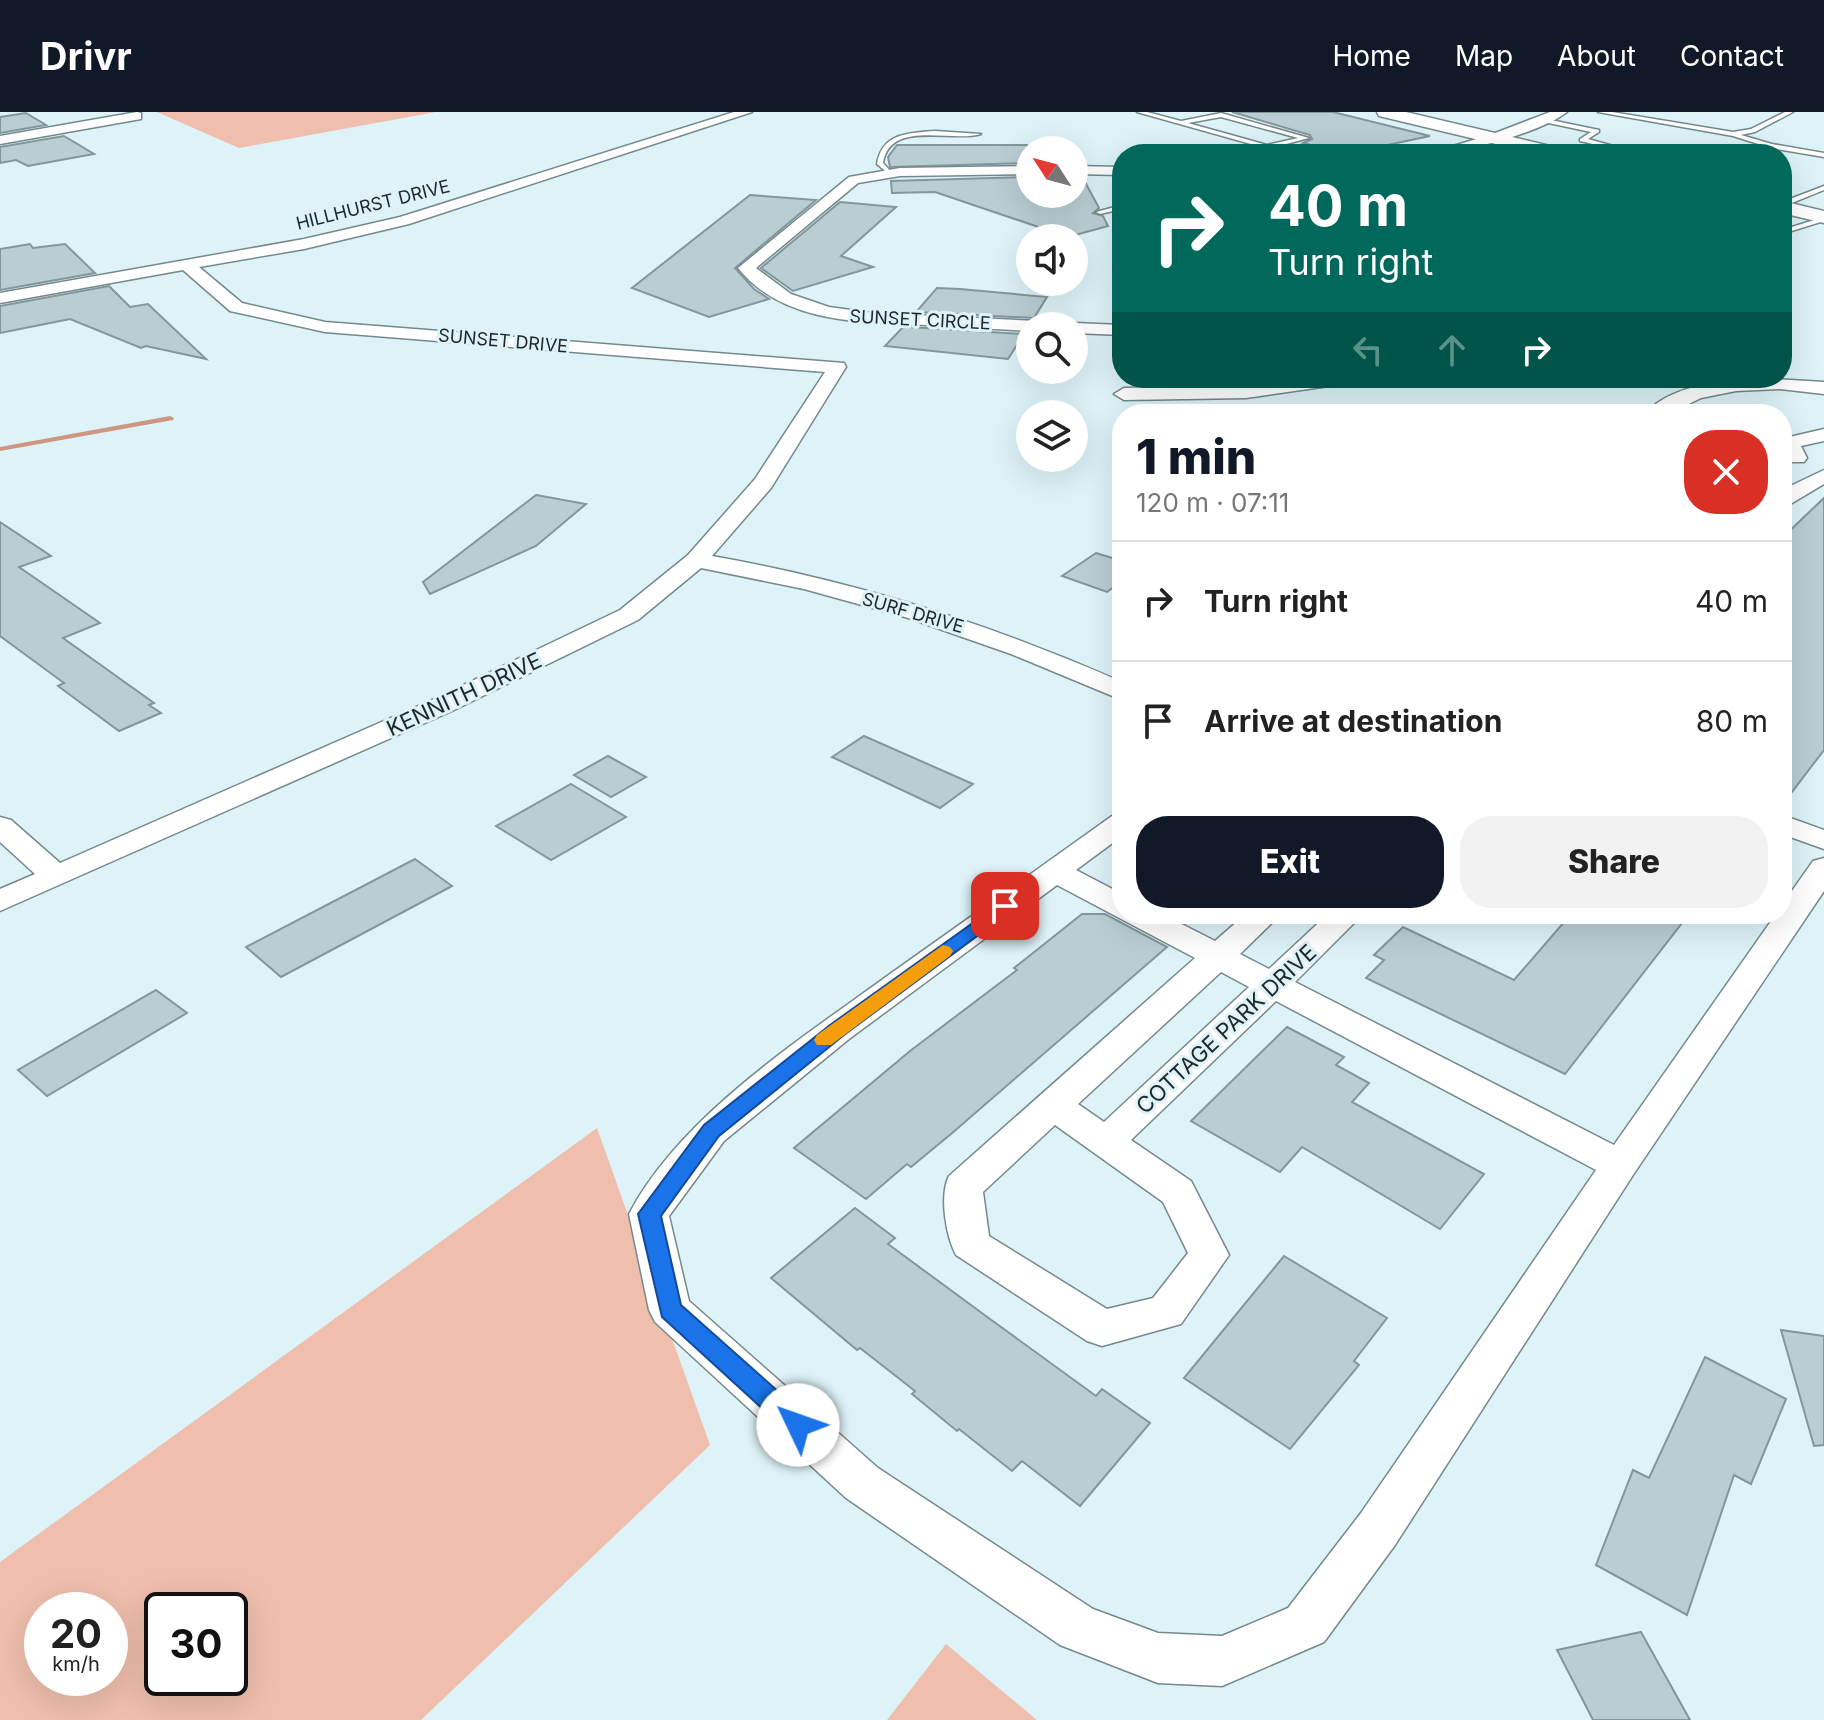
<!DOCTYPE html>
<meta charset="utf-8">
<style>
body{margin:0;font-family:Inter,sans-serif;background:#f2f2f2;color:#222;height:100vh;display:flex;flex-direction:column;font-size:30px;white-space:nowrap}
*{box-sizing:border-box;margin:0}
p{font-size:26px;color:#767676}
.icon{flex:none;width:44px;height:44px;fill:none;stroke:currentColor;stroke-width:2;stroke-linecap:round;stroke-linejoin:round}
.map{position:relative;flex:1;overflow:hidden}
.panel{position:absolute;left:1112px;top:292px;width:680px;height:520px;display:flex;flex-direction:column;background:#fff;border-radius:32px;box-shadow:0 8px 32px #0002}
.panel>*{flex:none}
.guide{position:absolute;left:1112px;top:32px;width:680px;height:244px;border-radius:32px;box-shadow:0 8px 32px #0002;background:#00695c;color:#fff;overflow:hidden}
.needle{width:52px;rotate:306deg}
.controls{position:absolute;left:1016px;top:24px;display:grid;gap:16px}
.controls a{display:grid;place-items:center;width:72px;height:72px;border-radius:50%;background:#fff;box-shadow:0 8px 32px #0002;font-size:40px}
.speed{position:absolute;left:24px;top:1480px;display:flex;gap:16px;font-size:40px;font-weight:700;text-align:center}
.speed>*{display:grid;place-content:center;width:104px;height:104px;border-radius:50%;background:#fff;box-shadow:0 8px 32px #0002;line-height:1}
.speed small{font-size:20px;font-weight:400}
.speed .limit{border:4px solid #111;border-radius:12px;background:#fff;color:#111}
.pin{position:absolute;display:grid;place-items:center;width:68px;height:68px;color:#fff;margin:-34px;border-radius:16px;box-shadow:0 4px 12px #0006}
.me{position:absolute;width:88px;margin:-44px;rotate:312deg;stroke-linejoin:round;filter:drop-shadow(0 0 6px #0008)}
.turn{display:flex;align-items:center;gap:28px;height:168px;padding:0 24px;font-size:36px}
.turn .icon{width:104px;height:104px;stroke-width:2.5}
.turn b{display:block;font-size:56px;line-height:68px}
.lanes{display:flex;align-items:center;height:76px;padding:0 24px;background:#0003;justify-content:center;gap:40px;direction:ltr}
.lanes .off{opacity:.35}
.round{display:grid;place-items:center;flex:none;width:84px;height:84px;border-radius:32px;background:#f2f2f2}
.summary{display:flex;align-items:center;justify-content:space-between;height:136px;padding:0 24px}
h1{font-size:48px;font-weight:800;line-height:60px;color:#111827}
.primary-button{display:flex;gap:16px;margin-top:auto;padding:16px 24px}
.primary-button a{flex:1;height:92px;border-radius:32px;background:#111827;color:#fff;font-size:32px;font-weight:800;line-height:92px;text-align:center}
.primary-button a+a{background:#f2f2f2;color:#222}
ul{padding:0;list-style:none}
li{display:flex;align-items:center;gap:24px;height:120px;padding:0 24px;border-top:2px solid #e0e0e0}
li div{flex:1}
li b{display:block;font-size:30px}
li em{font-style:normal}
header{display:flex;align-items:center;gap:48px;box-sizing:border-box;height:112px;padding:0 40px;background:#111827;color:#fff}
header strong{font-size:38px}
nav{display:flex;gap:44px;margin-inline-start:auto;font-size:28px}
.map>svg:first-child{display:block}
</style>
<header>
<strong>Drivr</strong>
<nav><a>Home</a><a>Map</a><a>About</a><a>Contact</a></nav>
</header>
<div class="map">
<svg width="1824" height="1608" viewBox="0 0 1824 1608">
<rect width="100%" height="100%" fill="#ddf3f8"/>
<g fill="#efbeac" fill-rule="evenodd">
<polygon points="157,0 436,0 239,36"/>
<path d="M597,1016L710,1333L421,1608H0V1450ZM42,1498H110V1566H42ZM162,1498H230V1566H162Z"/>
<polygon points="946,1532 1037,1608 887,1608"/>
</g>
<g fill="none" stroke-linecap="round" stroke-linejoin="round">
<polygon fill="#ce9681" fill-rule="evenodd" points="170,304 174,306 173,308 0,339 0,335"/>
</g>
<g fill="#b9ced3" stroke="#83969b" stroke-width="2">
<polygon points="1232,0 1333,0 1430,24 1345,42 1303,31 1312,27 1310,23"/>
<polygon points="26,1 46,13 0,21 0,5"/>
<polygon points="64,24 94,42 28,54 16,48 0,51 0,35"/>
<polygon points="897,33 1027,33 1030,51 890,55 888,45"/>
<polygon points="1030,65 1030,82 1074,82 1074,68 1084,68 1099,96 1093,101 1103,104 1108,114 1068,125 935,80 892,81 891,69"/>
<polygon points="750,83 816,88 735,156 754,177 769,187 709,205 632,176"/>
<polygon points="840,90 896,95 841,144 873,155 793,179 761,156"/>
<polygon points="30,132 33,136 65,132 95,161 0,178 0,137"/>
<polygon points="109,174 130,195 148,192 206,247 146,234 141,236 70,207 0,221 0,194"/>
<polygon points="937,176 960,177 1047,185 1034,206 916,200"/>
<polygon points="903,215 926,216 1024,222 1008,247 885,234"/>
<polygon points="536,383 586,392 536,434 430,482 423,470"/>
<polygon points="1824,386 1824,638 1782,693 1782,426"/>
<polygon points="0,410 51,444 19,455 100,511 63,526 154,591 149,593 161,601 119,619 58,574 64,571 0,524"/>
<polygon points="1096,441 1122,449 1122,469 1107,480 1062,464"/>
<polygon points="864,624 973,672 940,696 832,645"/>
<polygon points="608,644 646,665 611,685 574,663"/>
<polygon points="571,672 626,705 551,748 496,714"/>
<polygon points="415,747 452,774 281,865 246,835"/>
<polygon points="1082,802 1105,802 1167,835 951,1022 911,1055 907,1052 866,1087 794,1036 910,939 1017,858 1014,856"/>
<polygon points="1571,802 1689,802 1565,962 1366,866 1384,848 1374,843 1403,815 1514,868"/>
<polygon points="156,878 187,901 47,984 18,958"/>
<polygon points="1287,915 1344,945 1336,953 1369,971 1352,990 1484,1062 1440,1117 1302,1035 1280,1060 1191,1009"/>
<polygon points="855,1096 895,1126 888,1132 990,1207 1096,1284 1102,1277 1150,1311 1080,1394 1022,1349 1012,1359 959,1317 957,1319 912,1282 915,1279 860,1236 857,1238 771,1166"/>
<polygon points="1284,1144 1387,1206 1354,1249 1359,1253 1290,1337 1184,1266"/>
<polygon points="1781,1218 1824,1224 1824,1333 1814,1334"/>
<polygon points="1705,1245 1786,1287 1751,1372 1734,1363 1687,1503 1596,1453 1633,1358 1649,1366"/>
<polygon points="1641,1520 1690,1608 1593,1608 1557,1538"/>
</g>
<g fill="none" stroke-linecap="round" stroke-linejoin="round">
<g stroke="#75898d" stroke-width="3">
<g id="lane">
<path d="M1137,0H1147L1181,9L1221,1L1309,26L1275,35L1296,42H1286ZM1221,5L1298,26L1267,33L1188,11Z"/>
<polygon points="1598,0 1612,0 1733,20 1751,17 1785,0 1793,0 1755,20 1741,23 1772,32 1824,41 1824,45 1771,36 1733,24"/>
<polygon points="1541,6 1599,18 1599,20 1588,27 1617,35 1614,37 1580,29 1580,27 1591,20 1539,9"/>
<path d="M935,19L981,22C952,31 890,7 883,51L894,63H890L877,52C882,21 908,21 935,19Z"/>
<polygon points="1706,34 1711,35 1699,42 1691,42"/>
<polygon points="1824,74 1824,78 1782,95 1782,90"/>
<polygon points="1122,93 1122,97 1100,102 1096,100"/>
<polygon points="1824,105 1824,109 1782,122 1782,118"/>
</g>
</g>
<g stroke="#75898d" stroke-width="3">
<g id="street">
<polygon points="137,0 141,1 141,7 0,32 0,24"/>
<path d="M734,0H752L409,112L304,137L199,155L242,191L325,210L844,251L846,255L771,376L712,444C854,469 990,512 1122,570V588L1011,542L905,505L804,477L701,456L638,508L452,599L0,799V777L35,762L0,730V705L11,708L60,751L434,587L620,498L688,443L755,367L825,260L325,220L230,199L183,158L0,191V181L304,127L400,105Z"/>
<path d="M1550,0H1567C1540,21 1461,42 1426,42L1490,23Z"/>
<path d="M1030,54V62L900,64L858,71L756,156L791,182L829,195L873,201L1039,209L1048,214H1030V219C995,217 960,215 926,213C861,210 783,212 738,156L849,65L900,56Z"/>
<polygon points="1074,54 1122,55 1122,63 1074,62"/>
<polygon points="1074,211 1122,213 1122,223 1074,221 1074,214 1067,214"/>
<polygon points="1304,266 1352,266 1343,272 1246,286 1124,288 1114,282 1124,276 1246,274"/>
<path d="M1755,266L1824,270V282L1780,277L1736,279L1701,286L1669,302H1645C1669,274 1721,268 1755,266Z"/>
<polygon points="1824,317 1824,329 1801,334 1807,346 1804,350 1790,350 1782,343 1785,326"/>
<polygon points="1824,358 1824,372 1782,397 1782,378"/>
<path d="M1122,701V724L1076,758L1122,782V802H1162L1215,829L1246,802H1281L1240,842L1269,857L1328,802H1363L1295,870L1614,1033L1776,802H1782V793L1813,749L1824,746V779L1633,1063L1395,1433L1324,1530L1222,1574L1158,1571L1060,1533L846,1386L655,1210L649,1198L629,1102C681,1003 801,927 890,862C965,809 1038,757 1112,704ZM1057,773L1195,846L949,1064C939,1084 946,1124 956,1143L1087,1229L1102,1234L1181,1212L1229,1143L1191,1069L1131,1028L1276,889L1596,1058L1361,1401L1288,1496L1222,1524L1158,1521L1093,1497L878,1356L689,1189L669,1104L724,1029L849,927ZM1221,860L1249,875L1104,1010L1078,992ZM1055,1013L1163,1090L1188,1141L1153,1186L1107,1197L989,1124L983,1080Z"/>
<polygon points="1782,703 1824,718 1824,737 1782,722"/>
</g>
</g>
<g stroke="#75898d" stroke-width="3">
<g id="primary">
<polygon points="1377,0 1406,0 1567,38 1570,42 1538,42 1379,4"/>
<polygon points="1782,89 1824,99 1824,111 1782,101"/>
</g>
</g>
<use href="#lane" fill="#fff" fill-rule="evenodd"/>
<use href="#street" fill="#fff" fill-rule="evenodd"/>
<use href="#primary" fill="#fff" fill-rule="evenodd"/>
</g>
<polygon fill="#1a73e8" stroke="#114b97" stroke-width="2" points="1005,788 1014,794 1012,798 844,923 719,1024 661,1104 681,1193 807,1305 811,1313 807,1321 798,1325 789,1321 662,1205 638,1102 704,1013 830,913"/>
<polygon fill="#f59e0b" points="943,833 950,835 953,839 950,844 831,933 817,933 814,928 817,923"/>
<g text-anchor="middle" stroke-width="6" stroke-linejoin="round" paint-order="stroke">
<g font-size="18" fill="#1f2728" stroke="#ddf3f8">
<text transform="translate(373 93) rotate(-14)" y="6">HILLHURST DRIVE</text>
<text transform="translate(920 208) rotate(3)" y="6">SUNSET CIRCLE</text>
<text transform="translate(503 229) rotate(5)" y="6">SUNSET DRIVE</text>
<text transform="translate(913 501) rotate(16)" y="6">SURF DRIVE</text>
</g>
<g font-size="22" fill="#1f2728" stroke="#ddf3f8">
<text transform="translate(464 582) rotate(-25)" y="8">KENNITH DRIVE</text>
<text transform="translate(1226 917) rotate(-43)" y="8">COTTAGE PARK DRIVE</text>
</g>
</g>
</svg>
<div class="controls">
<a><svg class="needle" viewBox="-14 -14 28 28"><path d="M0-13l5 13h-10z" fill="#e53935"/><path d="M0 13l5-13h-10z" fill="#767676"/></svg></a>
<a><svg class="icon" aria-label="sound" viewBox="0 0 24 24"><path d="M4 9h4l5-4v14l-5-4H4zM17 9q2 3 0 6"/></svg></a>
<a><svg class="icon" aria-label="search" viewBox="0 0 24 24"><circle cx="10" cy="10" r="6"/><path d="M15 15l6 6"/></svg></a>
<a><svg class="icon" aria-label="layers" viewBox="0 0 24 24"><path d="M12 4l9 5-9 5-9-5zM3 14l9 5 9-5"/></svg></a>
</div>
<div class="speed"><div>20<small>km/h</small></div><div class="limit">30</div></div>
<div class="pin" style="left:1005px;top:794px;background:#d93025"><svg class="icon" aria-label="arrive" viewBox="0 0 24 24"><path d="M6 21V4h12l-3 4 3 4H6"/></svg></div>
<svg class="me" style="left:798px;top:1313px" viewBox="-20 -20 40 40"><circle r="19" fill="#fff"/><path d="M0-13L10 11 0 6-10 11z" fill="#1a73e8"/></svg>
<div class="guide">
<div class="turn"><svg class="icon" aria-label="right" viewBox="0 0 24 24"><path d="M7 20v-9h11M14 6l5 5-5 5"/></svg><div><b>40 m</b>Turn right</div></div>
<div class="lanes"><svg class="icon off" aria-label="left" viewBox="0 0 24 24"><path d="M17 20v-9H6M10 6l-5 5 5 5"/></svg><svg class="icon off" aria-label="ahead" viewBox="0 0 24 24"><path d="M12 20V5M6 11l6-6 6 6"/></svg><svg class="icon" aria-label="right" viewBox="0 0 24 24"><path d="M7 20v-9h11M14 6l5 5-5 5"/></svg></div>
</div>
<section class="panel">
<div class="summary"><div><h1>1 min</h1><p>120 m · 07:11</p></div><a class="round" style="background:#d93025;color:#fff"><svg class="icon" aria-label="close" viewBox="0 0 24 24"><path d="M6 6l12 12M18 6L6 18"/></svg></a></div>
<ul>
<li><svg class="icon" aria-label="right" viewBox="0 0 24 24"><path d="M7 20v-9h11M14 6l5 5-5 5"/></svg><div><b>Turn right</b></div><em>40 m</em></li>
<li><svg class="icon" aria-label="arrive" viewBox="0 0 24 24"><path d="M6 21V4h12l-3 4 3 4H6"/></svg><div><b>Arrive at destination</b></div><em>80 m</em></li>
</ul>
<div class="primary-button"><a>Exit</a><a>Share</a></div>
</section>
</div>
